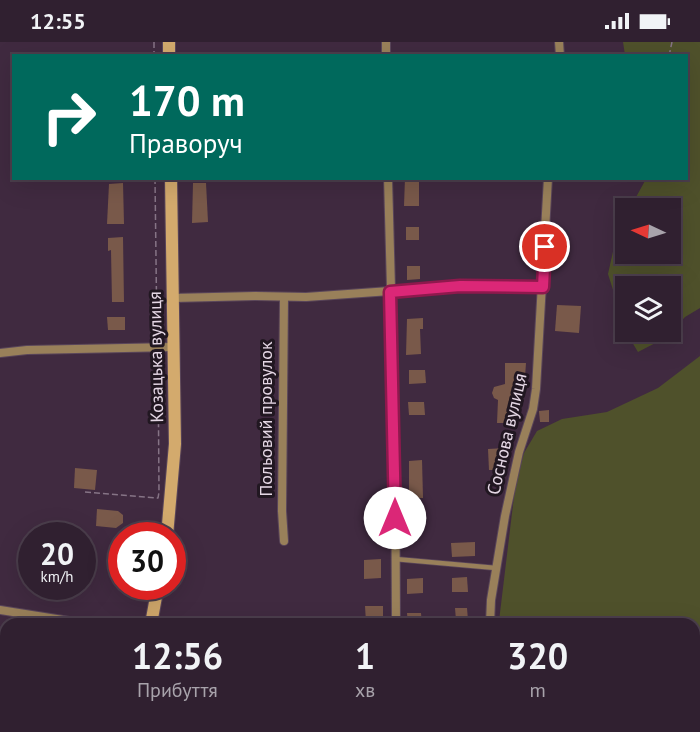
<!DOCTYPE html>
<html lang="uk">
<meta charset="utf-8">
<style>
body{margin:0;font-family:"PT Sans",sans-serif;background:#3c2d3c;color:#f1f3f6;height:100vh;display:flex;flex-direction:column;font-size:22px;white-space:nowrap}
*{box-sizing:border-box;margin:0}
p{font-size:20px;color:#a8a3ab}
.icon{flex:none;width:33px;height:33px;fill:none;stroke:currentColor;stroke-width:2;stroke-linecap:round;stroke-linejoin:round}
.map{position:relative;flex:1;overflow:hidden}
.sheet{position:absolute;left:0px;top:576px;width:700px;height:114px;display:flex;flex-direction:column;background:#302030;border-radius:18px 18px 0 0;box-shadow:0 6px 24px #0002,0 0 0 2px #4b3e4c}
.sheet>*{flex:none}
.guide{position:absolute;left:12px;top:12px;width:676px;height:126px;border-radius:0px;box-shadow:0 6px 24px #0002,0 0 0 2px #4b3e4c;background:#00695c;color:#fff;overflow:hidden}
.needle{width:39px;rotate:274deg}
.buttons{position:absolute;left:615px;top:156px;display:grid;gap:12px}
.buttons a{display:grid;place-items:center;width:66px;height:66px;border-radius:0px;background:#302030;box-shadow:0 6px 24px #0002,0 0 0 2px #4b3e4c;font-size:30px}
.speed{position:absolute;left:18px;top:480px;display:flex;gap:12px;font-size:30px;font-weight:700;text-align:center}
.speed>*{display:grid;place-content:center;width:78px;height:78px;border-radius:50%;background:#302030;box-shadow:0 6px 24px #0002,0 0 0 2px #4b3e4c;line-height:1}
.speed small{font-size:15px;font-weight:400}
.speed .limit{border:9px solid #d22;background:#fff;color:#111}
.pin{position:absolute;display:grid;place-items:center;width:51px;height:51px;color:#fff;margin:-26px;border:3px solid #fff;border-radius:50%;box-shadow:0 2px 6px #0007}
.me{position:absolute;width:66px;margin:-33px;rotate:0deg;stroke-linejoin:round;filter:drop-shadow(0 0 4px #0008)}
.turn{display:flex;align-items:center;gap:21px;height:126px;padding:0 18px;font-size:27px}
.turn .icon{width:78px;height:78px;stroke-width:2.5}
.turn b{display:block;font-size:42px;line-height:51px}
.eta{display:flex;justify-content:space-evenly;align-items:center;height:102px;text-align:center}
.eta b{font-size:36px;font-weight:600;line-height:42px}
.status{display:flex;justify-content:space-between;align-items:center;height:42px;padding:0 30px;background:#302030;direction:ltr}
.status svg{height:16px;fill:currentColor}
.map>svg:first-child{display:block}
</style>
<div class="status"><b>12:55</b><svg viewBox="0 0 49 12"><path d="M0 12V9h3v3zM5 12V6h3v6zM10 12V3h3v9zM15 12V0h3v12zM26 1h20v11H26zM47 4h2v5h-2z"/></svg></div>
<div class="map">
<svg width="700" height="690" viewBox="0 0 700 690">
<rect width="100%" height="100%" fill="#402a40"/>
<g fill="#4f512b">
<polygon points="623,0 700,0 700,266 685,275 665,296 638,310 626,290 670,290 670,244 626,244 626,289 608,232 614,205 625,177 626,212 670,212 670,166 630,166 646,137 687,136 687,14 625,13"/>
<polygon points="700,314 700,690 500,690 500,684 694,684 694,582 499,582 499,579 516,438 524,411 537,389 562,377 607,370 658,346"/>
</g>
<g fill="#79594a">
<polygon points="405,136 419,136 419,164 404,164"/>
<polygon points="123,141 124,182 107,182 109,142"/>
<polygon points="193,141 206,141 208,180 192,181"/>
<rect x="406" y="185" width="13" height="13"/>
<polygon points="123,195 124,260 112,260 111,208 108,209 108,196"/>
<polygon points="407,224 420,224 420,237 407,238"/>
<polygon points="557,263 581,264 579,291 555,289"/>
<polygon points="107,275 125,275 125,288 108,288"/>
<polygon points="423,276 423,287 420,287 421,312 406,313 407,277"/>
<polygon points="505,321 526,321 525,335 516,334 515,359 509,359 510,381 497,381 498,358 494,356 492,351 494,345 505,342"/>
<polygon points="409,328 425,328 426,341 409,342"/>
<polygon points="408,360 424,360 425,373 409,373"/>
<polygon points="549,368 549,380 540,380 539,369"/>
<polygon points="506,406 506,428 489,428 488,407"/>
<polygon points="422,418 423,456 409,456 409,419"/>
<polygon points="75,426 97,428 95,448 74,446"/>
<polygon points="97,467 118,469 123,473 123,481 116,486 96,484"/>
<polygon points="368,469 383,469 383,484 369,485"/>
<polygon points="475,500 475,514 452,515 451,501"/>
<polygon points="381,517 381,536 364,537 364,518"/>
<polygon points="467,535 468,550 452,550 452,536"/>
<polygon points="423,536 423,551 407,552 407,537"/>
<polygon points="365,564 383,564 383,580 366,580"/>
<polygon points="455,566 467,566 468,578 456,578"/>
<polygon points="407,571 421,571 422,582 408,582"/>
</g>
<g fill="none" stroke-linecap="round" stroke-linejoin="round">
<g stroke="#5a465a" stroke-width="6">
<polyline id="lane" points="395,517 496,526"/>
</g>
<g stroke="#5a465a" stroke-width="10">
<g id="street">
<polyline points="386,0 386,14"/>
<polyline points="559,0 560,14"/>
<polyline points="388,136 395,394 396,582"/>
<polyline points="284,255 282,469 284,499"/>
<polyline points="173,256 255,254 306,255 460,244 543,245"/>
<polyline points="0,311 27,308 174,305"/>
<polyline points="0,568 88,582"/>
<polyline points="490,582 491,558 505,474 519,410 533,367 536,347 548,136"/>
<polyline points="294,684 294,690"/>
<polyline points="396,684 396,690"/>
<polyline points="488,684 489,690"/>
</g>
</g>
<g stroke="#5a465a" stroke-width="14">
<g id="secondary">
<polyline points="169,0 169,14"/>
<polyline points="167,494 175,402 171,136"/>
<polyline points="151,582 158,544"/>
<polyline points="132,690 133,684"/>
</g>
</g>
<g stroke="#867486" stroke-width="1.5" stroke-dasharray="6 3" stroke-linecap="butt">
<polyline points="154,0 154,14"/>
<polyline points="669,14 672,0"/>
<polyline points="155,136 157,297"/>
<polyline points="85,450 158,456 159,450 158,314"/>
</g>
<use href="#lane" stroke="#99805a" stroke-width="4.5"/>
<use href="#street" stroke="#99805a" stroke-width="8"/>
<use href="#secondary" stroke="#d3aa6d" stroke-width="12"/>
</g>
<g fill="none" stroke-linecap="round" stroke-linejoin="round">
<g stroke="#8e194d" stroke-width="15">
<polyline id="route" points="395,476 390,250 460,244 543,245 545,205"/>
</g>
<use href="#route" stroke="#db2777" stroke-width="10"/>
</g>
<g text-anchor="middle" stroke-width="6" stroke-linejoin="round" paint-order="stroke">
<g font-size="18" fill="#e5d7e5" stroke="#211721">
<text transform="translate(156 315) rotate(-91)" y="6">Козацька вулиця</text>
<text transform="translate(266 377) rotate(-90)" y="6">Польовий провулок</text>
<text transform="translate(507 392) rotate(-77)" y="6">Соснова вулиця</text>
</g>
</g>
</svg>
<div class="buttons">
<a><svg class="needle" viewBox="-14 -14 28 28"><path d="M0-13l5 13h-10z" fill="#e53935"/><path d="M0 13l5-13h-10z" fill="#a8a3ab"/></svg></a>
<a><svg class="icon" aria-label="layers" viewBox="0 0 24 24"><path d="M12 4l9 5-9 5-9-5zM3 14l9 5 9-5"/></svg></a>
</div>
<div class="speed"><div>20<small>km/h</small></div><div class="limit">30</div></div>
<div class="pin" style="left:545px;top:205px;background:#d93025"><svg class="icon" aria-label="arrive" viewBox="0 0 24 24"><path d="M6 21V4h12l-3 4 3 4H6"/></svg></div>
<svg class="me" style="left:395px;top:476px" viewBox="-20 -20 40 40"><circle r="19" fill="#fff"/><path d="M0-13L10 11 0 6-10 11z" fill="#db2777"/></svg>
<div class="guide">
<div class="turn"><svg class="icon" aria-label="right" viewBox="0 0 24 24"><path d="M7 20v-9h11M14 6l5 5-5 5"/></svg><div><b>170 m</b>Праворуч</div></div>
</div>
<section class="sheet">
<div class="eta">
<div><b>12:56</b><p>Прибуття</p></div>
<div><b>1</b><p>хв</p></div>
<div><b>320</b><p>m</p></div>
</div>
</section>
</div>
